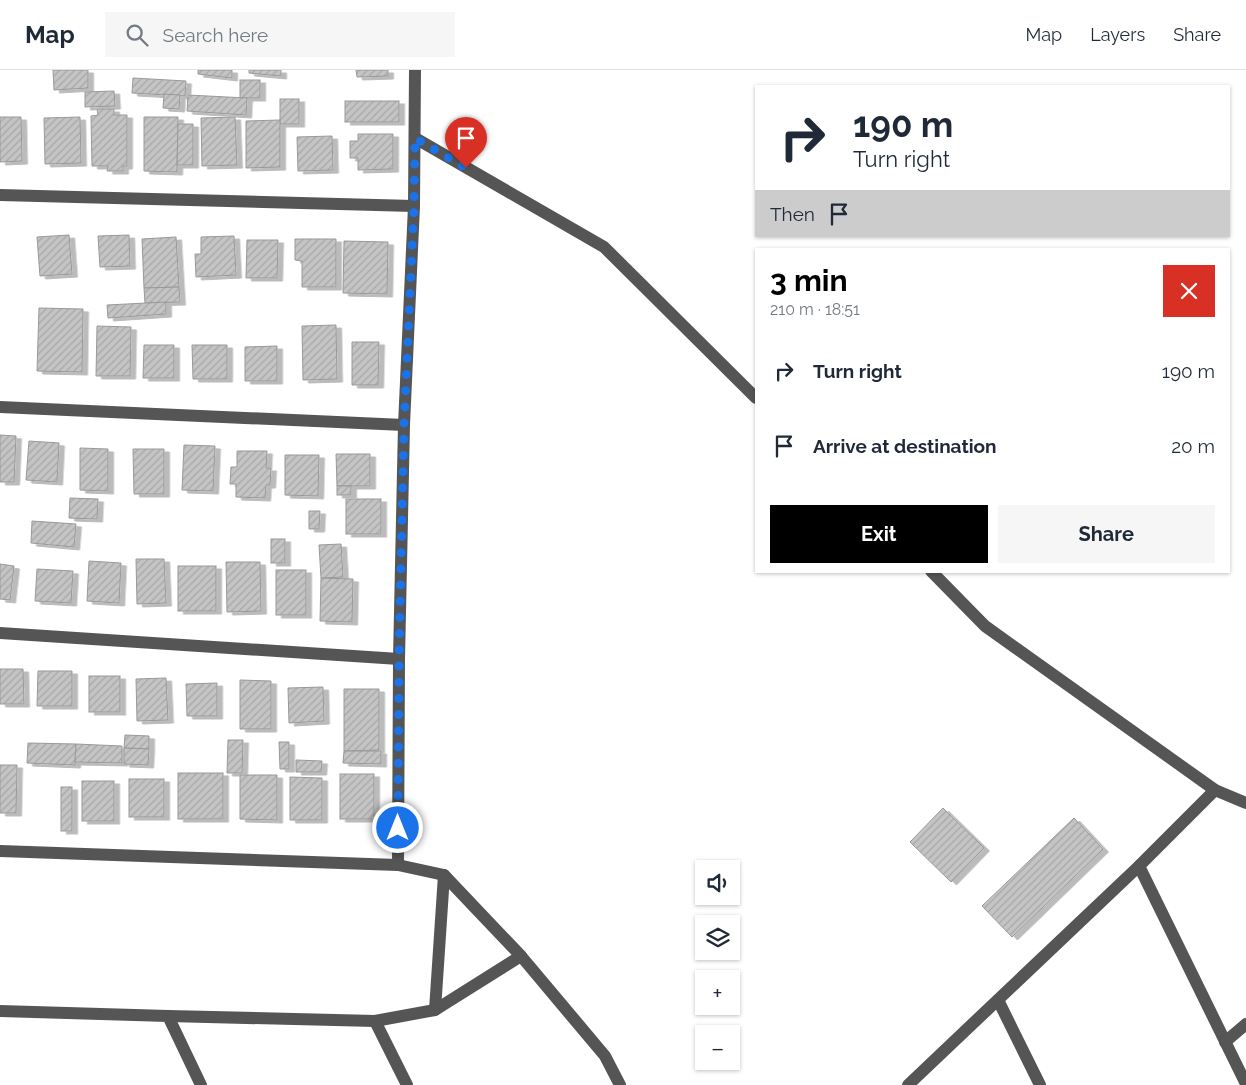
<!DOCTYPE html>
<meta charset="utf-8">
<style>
body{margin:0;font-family:Raleway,sans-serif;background:#f6f6f7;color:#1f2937;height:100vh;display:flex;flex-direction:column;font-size:19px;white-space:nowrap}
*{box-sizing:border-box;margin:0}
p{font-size:16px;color:#747a83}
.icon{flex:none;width:28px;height:28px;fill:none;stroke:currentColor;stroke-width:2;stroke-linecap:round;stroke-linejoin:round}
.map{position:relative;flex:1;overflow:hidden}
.side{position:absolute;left:755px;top:178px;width:475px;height:325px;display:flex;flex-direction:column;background:#fff;border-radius:0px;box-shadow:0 1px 4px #0004}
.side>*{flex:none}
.top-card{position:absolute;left:755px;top:15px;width:475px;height:152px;border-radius:0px;box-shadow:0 1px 4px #0004;background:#fff;color:#1f2937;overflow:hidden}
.fabs{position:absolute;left:695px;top:790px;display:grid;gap:10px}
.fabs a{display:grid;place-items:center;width:45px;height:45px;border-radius:0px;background:#fff;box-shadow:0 1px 4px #0004;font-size:25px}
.pin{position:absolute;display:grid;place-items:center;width:42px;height:42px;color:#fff;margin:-51px -21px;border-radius:50% 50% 50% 0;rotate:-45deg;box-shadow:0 0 5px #0007}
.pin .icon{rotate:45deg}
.me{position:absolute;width:55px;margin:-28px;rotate:0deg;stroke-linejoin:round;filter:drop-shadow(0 0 4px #0008)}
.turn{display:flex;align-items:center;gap:18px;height:105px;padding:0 15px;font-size:22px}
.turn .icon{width:65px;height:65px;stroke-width:2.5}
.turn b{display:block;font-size:35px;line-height:42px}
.then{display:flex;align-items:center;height:48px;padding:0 15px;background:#0003;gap:10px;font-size:19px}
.round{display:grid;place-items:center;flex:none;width:52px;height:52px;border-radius:0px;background:#f6f6f7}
.headline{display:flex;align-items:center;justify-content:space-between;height:85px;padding:0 15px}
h1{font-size:30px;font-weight:700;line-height:38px;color:#000}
.button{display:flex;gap:10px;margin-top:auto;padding:10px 15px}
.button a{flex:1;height:58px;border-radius:0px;background:#000;color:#fff;font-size:20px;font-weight:700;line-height:58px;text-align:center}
.button a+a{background:#f6f6f7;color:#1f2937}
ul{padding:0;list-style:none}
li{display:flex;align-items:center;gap:15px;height:75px;padding:0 15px}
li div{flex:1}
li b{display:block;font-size:19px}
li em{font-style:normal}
header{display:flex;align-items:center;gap:30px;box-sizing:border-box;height:70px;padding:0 25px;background:#fff;border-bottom:1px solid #e0e1e3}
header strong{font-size:24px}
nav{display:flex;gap:28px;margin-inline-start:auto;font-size:18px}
.search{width:350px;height:45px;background:#f6f6f7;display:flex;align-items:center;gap:12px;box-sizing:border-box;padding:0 18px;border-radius:0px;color:#747a83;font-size:19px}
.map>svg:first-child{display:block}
</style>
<header>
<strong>Map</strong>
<div class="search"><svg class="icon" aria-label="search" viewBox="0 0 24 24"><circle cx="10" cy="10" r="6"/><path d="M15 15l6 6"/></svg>Search here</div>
<nav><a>Map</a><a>Layers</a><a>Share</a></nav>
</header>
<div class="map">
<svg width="1246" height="1015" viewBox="0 0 1246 1015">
<defs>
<pattern id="building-hatch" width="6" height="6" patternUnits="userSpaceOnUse" patternTransform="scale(1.25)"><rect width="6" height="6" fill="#c4c4c4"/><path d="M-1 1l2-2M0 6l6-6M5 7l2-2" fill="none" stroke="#a7a7a7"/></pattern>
<filter id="shadow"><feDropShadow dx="5.5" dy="3" stdDeviation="0" flood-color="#0004"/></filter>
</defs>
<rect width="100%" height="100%" fill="#fff"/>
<g fill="url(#building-hatch)" stroke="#999" filter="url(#shadow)">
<polygon points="53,0 88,0 88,18 54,20"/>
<polygon points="198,0 232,0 232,8 198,4"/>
<polygon points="249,0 281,0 281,6 249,3"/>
<polygon points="356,0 388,0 388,6 357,7"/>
<polygon points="133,8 186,11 185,26 132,23"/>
<rect x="240" y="10" width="20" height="18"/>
<polygon points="114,21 115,36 85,37 85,22"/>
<polygon points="164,24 180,25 179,39 163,38"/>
<polygon points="188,25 247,28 246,45 187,41"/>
<rect x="280" y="29" width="19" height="25"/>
<rect x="345" y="31" width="54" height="21"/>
<polygon points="97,39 114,39 114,45 127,45 127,96 123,96 123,101 107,101 108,96 92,96 91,46 98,45"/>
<polygon points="0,47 21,47 22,91 0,92"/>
<polygon points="80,47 81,93 45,94 44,48"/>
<polygon points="144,47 178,47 177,102 144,101"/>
<polygon points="235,47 237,95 202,96 201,48"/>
<polygon points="280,50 280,97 246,98 246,51"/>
<polygon points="178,54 193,54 193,95 177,95"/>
<polygon points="358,64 393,64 393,99 358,100 358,88 350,88 350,71 358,71"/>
<polygon points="332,66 333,100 298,101 297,67"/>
<polygon points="69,165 72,204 40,206 37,167"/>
<polygon points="129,165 130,196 100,197 98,166"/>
<polygon points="234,166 236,205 196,207 195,184 201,184 201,167"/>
<polygon points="176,167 179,217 144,218 142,169"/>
<polygon points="295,169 336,169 336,217 302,217 302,191 295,190"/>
<polygon points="247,170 278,170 277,208 246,208"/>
<polygon points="344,171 388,172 387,224 343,223"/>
<polygon points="179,217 180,232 145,233 144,218"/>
<polygon points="166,232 166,244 108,248 107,235"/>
<polygon points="39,238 83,239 82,302 37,301"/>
<polygon points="336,255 337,309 303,310 302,256"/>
<polygon points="97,256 131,257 130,306 96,306"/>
<polygon points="352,272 379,272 378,315 352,315"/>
<polygon points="144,275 174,275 174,308 143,308"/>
<polygon points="192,275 227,275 227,309 193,309"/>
<polygon points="277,276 277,311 245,311 245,277"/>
<polygon points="0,365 16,366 14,412 0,412"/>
<polygon points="29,371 59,373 57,412 26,410"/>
<polygon points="184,375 215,376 213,421 182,420"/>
<polygon points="80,378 108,379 108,421 80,420"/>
<polygon points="133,379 164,379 164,424 134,424"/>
<polygon points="237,381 267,381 266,398 271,398 270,415 266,415 265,428 236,427 236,414 230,414 231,397 237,397"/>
<polygon points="336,384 370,384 370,416 337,416"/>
<polygon points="285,385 319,385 318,426 285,425"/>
<rect x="337" y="416" width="14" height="9"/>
<polygon points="70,428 98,429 97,449 69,448"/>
<rect x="346" y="429" width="35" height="35"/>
<polygon points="309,441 320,441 319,459 309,459"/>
<polygon points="32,451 76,454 74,477 31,473"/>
<rect x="271" y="469" width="14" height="24"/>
<polygon points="341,474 343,507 321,508 319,475"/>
<polygon points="136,489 164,489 166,533 137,534"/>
<polygon points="89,491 121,493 119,533 87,531"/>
<polygon points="226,492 260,492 261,541 227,542"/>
<polygon points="0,494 14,496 10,530 0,529"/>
<rect x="178" y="496" width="38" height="45"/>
<polygon points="37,499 73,501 71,533 35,531"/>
<rect x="276" y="500" width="30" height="45"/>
<polygon points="321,508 353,509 352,552 320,551"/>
<polygon points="0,599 23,599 24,634 0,634"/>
<polygon points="38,601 72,601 72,636 37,636"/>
<rect x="89" y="606" width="31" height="36"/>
<polygon points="166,608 168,650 137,651 136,609"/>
<polygon points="240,610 271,611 271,659 240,659"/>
<polygon points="217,613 217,646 187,646 186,614"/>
<polygon points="323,617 324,651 289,653 288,618"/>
<polygon points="344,619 379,619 379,680 344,681"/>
<polygon points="125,665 149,666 149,679 124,678"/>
<polygon points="228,670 243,670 242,703 227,703"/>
<polygon points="279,672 289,672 289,699 280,699"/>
<polygon points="28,673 76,674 75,695 27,693"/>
<polygon points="76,674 122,676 122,693 75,692"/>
<polygon points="124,678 149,679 148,695 124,694"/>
<polygon points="344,681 381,681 381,694 343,693"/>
<polygon points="296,690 322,691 321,702 296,702"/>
<polygon points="0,695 17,695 16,743 0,743"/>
<rect x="178" y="703" width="45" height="46"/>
<rect x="340" y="704" width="34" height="45"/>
<polygon points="240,705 277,705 277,750 240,749"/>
<polygon points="290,707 322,708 322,750 290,750"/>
<rect x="129" y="709" width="35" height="38"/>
<rect x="82" y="711" width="32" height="40"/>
<rect x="61" y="717" width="11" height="44"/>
<polygon points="943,738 984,778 951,812 910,772"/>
<polygon points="1074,748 1103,779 1012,867 982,836"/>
</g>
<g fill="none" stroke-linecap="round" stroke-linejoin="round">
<g stroke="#555" stroke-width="12">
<polyline points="415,68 604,177 756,328"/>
<polyline points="0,125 414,136"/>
<polyline points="0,337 404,355"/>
<polyline points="931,501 985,556 1215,720 1246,733"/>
<polyline points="0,563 399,589"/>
<polyline points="0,781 398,795 444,805 521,886 605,986 620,1015"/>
<polyline points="398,795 399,589 404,355 414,136 415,0"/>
<polyline points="1139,796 1246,1014"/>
<polyline points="998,930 1040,1015"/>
<polyline points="435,940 444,805"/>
<polyline points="0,941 168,946 201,1015"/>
<polyline points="168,946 375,951 435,940 521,886"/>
<polyline points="375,951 407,1015"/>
<polyline points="1225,972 1246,954"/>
<polyline points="908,1015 1139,796 1215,720"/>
</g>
</g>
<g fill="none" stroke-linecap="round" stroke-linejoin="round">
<polyline stroke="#1a73e8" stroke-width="9" stroke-dasharray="0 16.2" points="398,758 399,589 404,355 414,136 415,68 466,98"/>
</g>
</svg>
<div class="fabs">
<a><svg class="icon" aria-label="sound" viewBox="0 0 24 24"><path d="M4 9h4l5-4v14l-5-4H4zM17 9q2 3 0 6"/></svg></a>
<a><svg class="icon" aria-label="layers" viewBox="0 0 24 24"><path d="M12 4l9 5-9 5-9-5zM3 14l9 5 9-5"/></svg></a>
<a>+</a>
<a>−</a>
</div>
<div class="pin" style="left:466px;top:98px;background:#d93025"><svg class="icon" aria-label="arrive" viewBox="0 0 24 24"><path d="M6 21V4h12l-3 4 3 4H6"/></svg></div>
<svg class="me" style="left:398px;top:758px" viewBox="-20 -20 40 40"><circle r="17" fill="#1a73e8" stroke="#fff" stroke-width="3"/><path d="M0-11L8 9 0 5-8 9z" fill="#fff"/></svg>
<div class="top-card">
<div class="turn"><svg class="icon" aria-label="right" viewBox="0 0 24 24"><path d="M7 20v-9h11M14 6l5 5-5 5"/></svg><div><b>190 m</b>Turn right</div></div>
<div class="then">Then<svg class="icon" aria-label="arrive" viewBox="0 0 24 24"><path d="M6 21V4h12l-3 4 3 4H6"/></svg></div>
</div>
<section class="side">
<div class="headline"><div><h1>3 min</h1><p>210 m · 18:51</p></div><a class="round" style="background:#d93025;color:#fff"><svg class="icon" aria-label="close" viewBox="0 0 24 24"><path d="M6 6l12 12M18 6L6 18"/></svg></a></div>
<ul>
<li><svg class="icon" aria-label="right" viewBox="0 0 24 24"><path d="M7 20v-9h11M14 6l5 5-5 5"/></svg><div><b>Turn right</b></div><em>190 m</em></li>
<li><svg class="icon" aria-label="arrive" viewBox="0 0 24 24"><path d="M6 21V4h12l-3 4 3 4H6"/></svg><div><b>Arrive at destination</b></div><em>20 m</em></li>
</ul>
<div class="button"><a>Exit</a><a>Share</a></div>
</section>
</div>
